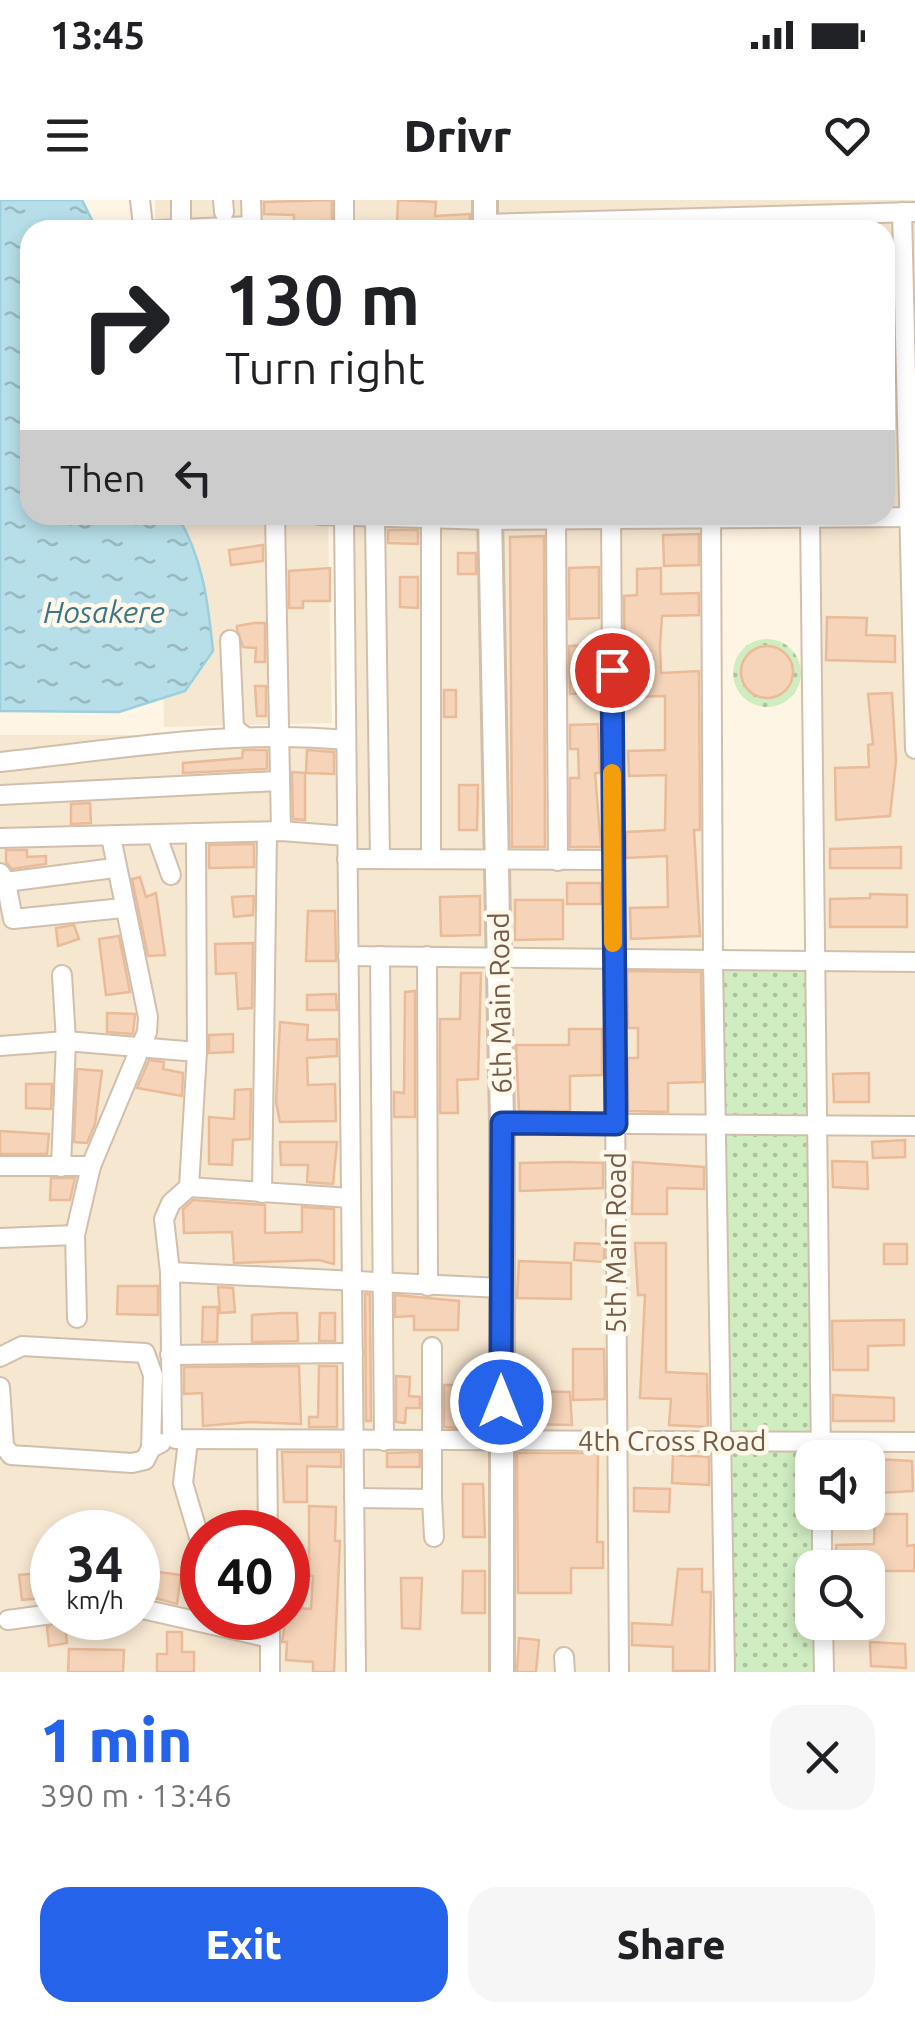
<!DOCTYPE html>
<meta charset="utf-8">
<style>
body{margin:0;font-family:Ubuntu,sans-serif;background:#f6f6f6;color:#202124;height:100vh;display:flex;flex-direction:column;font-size:38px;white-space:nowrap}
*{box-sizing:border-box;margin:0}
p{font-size:32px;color:#757577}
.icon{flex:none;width:55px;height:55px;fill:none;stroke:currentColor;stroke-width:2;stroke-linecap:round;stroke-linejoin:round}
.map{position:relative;height:1472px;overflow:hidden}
.panel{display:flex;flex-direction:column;background:#fff;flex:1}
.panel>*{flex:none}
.banner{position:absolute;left:20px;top:20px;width:875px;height:305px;border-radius:30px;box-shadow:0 5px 15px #0003;background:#fff;color:#202124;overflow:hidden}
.tools{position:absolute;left:795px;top:1240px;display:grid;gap:20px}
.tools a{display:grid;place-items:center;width:90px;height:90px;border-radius:20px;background:#fff;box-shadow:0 5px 15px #0003;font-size:50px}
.speed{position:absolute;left:30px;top:1310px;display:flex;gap:20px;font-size:50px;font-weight:700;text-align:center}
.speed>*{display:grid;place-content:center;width:130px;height:130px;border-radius:50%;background:#fff;box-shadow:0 5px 15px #0003;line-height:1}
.speed small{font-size:25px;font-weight:400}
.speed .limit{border:15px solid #d22;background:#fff;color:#111}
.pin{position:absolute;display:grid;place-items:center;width:85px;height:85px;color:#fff;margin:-42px;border:5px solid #fff;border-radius:50%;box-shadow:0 2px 10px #0007}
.me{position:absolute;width:110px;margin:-55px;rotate:0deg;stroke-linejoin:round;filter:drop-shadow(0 0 8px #0008)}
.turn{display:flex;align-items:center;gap:35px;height:210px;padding:0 40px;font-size:45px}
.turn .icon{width:130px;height:130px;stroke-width:2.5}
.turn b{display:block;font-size:70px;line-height:85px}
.then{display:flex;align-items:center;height:95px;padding:0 40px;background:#0003;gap:20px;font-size:38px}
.round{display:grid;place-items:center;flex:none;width:105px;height:105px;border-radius:30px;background:#f6f6f6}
.summary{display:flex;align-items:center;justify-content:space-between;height:170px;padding:0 40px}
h1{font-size:60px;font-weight:800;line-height:75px;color:#2563eb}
.primary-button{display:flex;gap:20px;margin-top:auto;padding:20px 40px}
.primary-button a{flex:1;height:115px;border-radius:30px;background:#2563eb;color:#fff;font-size:40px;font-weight:800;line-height:115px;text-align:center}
.primary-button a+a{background:#f6f6f6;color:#202124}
.status{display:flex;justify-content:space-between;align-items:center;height:70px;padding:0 50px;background:#fff;direction:ltr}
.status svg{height:28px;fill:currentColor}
header{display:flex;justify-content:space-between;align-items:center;height:130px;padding:0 40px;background:#fff;font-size:45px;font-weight:800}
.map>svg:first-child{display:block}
</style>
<div class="status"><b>13:45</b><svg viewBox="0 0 49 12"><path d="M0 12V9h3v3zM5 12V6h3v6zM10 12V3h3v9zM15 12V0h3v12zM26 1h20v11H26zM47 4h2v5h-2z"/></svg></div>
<header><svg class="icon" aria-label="menu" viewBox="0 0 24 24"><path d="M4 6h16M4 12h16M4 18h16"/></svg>Drivr<svg class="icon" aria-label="heart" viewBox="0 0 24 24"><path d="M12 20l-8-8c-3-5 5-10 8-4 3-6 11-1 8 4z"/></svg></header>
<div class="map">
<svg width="915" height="1472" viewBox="0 0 915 1472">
<defs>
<pattern id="park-dots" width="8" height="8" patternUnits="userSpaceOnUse" patternTransform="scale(2.5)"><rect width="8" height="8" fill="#d0ecc1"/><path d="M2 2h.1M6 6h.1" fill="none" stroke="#aec29f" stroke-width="1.8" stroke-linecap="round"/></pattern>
<pattern id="water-ripples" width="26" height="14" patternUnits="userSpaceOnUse" patternTransform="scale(2.5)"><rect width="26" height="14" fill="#b7dfe9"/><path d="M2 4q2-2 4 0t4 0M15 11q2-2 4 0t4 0" fill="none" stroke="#9ab8bf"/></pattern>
</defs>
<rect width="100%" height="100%" fill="#fef5e4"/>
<g fill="#f6e7d1" fill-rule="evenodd">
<polygon points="155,0 915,0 915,305 885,306 885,30 155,30"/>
<polygon points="160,315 328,315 332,523 164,527"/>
<polygon points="915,324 915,1472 825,1472 825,1423 868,1422 868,1368 825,1367 824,1313 868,1312 868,1258 824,1257 818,326"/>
<polygon points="348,325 706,325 718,1472 362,1472"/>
<path d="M0,535H338L347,1472H0ZM52,1332H138V1418H52ZM202,1332H288V1418H202Z"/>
</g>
<g fill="url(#park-dots)">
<circle cx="767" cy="473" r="34"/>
<polygon points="811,764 814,919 722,921 719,766"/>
<polygon points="815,929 817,1238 727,1239 725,931"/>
<polygon points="816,1247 812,1422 817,1423 817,1472 732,1472 731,1248"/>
</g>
<path fill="url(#water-ripples)" stroke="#9ccedb" stroke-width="2.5" d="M0,0H82L97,30H30V315H177C203,358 208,402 213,451L185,491L119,512L0,511Z"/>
<g fill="#f5d4b9" stroke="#e9bb98" stroke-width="2.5">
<polygon points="332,0 332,29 294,27 294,15 264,14 264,2"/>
<polygon points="398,0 436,2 435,16 470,14 470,30 397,25"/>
<polygon points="388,330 418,330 418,344 388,343"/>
<polygon points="699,334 699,365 664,366 663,335"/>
<polygon points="544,336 545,647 512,647 510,337"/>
<polygon points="263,345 263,361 231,365 229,350"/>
<rect x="458" y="353" width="18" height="21"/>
<polygon points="599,367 599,418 569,419 569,368"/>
<polygon points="330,368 330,401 303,401 303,408 289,408 289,371"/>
<polygon points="661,368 661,394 699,393 699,415 662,416 660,446 661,473 699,471 700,630 694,630 700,736 631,739 630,708 668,707 667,656 626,658 626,632 665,630 666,575 629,576 628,551 665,550 665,496 627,497 625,470 624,396 637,395 637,369"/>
<polygon points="400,377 418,377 418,408 400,407"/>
<polygon points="827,417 867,418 866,435 895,436 895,462 826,460"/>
<polygon points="254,423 265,423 265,462 255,462 256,448 243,447 237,430 237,426"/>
<polygon points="599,445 599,493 570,494 569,446"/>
<circle cx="767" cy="472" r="26"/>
<polygon points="255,486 266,486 266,516 257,516"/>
<rect x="444" y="490" width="12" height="27"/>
<polygon points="892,493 896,561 890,616 836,620 835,568 869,567 868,545 873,544 868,494"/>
<polygon points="598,524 600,573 595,573 601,647 570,647 570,578 579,578 578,549 570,549 570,525"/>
<polygon points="243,550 267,550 267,569 183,573 183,563 242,558"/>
<polygon points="307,550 334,552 334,574 306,573"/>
<polygon points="292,572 305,573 305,620 293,619"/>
<polygon points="459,585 478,585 477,630 459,630"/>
<polygon points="90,603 91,623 71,624 71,604"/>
<polygon points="254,644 254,667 209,668 209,645"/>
<polygon points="901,647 901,668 830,668 830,649"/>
<polygon points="6,650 27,650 27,657 46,656 46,664 12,669 6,662"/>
<polygon points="140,677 146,697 156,693 165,755 148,756 132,679"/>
<rect x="567" y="683" width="34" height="21"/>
<polygon points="870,694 907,695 907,727 830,727 830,699 870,698"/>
<polygon points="254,696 253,715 234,717 232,697"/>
<polygon points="480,696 480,735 441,736 440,697"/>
<polygon points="515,700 563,700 563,739 515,740"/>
<polygon points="308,711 335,711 336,761 306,761"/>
<polygon points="74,725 79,739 58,746 56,728"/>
<polygon points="119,736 130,792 106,795 99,739"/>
<polygon points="253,743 252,808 238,809 236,773 216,774 215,744"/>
<polygon points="627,771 701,772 703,882 668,883 668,912 628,911 628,858 638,858 638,828 628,828"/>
<polygon points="461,773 481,773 478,879 457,880 458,913 440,913 440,819 460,819"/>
<polygon points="415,791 415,917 394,917 394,892 404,893 405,792"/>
<polygon points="336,794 337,810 307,810 307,795"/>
<polygon points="107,813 135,814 133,834 107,832"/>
<polygon points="280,822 308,825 307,840 337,839 337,856 307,858 308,885 335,884 336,921 280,922 276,902"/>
<polygon points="569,829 602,829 602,875 570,876 570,911 519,911 516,845 569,845"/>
<polygon points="233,834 233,852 209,853 209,835"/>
<polygon points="149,860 164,862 163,869 183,873 182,896 137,888"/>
<polygon points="77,869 102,871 95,924 87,943 74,942"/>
<polygon points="869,873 869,902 834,902 833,874"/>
<polygon points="26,884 52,884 51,909 26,908"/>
<polygon points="251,889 250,939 233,940 232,965 209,964 209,917 234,919 235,890"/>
<polygon points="0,931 49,934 47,954 0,954"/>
<polygon points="905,940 905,957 873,958 872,942"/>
<polygon points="280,942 337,942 333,984 307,982 308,965 281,965"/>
<polygon points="832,961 867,962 868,989 833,987"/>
<polygon points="568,962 603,963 603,988 520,991 520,963"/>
<polygon points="633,962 704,967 704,989 667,988 667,1014 632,1014"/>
<polygon points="51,978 75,978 70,1000 50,1000"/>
<polygon points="193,1000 265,1005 265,1033 302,1032 302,1007 334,1009 334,1064 319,1060 234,1063 232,1032 184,1033 183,1009"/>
<polygon points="575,1043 604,1044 604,1062 574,1060"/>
<polygon points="635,1043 666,1043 666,1172 707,1174 708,1227 669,1225 671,1199 640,1198 645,1095 638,1095"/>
<rect x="884" y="1044" width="23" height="20"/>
<polygon points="519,1061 571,1063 571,1099 517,1098"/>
<polygon points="118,1086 158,1086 158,1115 117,1114"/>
<polygon points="218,1087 233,1088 235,1112 220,1113"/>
<polygon points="365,1094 370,1094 371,1221 366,1221"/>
<polygon points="395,1095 459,1101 458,1130 414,1130 414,1116 395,1117"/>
<polygon points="203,1107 218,1107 217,1142 202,1142"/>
<polygon points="282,1113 297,1113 298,1141 252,1142 252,1115"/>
<polygon points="320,1113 335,1113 335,1141 319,1141"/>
<polygon points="904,1120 904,1145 868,1146 868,1170 833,1170 832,1121"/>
<polygon points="573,1149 604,1149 605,1199 573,1200"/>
<polygon points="299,1166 301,1224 250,1222 203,1226 202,1193 184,1194 184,1167"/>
<polygon points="319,1166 337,1166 337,1227 309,1227 309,1217 318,1217"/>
<polygon points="396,1176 410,1177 409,1196 420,1197 420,1208 406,1208 405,1223 396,1222"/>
<polygon points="444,1185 460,1185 459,1228 444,1227"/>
<polygon points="527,1191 570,1192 572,1225 528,1224"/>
<polygon points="833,1195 894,1198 894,1221 833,1221"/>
<polygon points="282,1252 341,1252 341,1267 307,1266 307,1302 284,1302"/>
<polygon points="420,1252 420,1267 387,1267 387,1253"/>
<polygon points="517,1253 598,1253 597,1342 603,1342 603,1368 571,1368 571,1393 518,1393"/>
<polygon points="673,1255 709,1257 709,1285 672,1283"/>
<polygon points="875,1259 912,1261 913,1291 879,1293"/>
<polygon points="463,1284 483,1284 485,1337 463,1337"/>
<polygon points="634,1288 670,1289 669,1312 634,1311"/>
<polygon points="309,1306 336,1307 335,1341 340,1341 334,1472 313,1472 313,1462 286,1460 287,1442 282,1442 288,1407 311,1409 313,1376 288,1373 288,1358 309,1360"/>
<polygon points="875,1314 907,1314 907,1346 915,1345 914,1371 879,1371 879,1360 836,1362 836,1345 874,1344"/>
<polygon points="224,1315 255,1315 256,1332 224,1332"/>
<polygon points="678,1369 702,1369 702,1392 711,1392 709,1471 673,1471 673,1447 632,1445 632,1423 672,1425"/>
<polygon points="144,1370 181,1375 177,1404 140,1394"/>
<polygon points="463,1371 485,1371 485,1413 462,1413"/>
<polygon points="52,1372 52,1397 22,1400 19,1375"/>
<polygon points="401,1378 422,1378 420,1429 402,1428"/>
<polygon points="64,1418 67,1443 49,1446 47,1427"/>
<polygon points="167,1432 182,1432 182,1452 194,1452 194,1472 157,1472 157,1454 167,1454"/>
<polygon points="519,1438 539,1440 536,1472 517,1472"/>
<polygon points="870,1442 905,1444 906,1468 871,1466"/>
<polygon points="69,1449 124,1450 123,1472 68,1472"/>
</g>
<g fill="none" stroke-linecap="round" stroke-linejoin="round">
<g stroke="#d2bfab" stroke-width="22">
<g id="minor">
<polyline points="140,0 143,26 151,30"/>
<polyline points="181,0 181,30"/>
<polyline points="223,0 224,12"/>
<polyline points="251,0 252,30"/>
<polyline points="902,12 915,549"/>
<polyline points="485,24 915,12"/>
<polyline points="159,30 252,26"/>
<polyline points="344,30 344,0"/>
<polyline points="275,315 281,631"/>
<polyline points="319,315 490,320 915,317"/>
<polyline points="344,315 356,1472"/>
<polyline points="611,315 619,1472"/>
<polyline points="711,315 713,760 725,1472"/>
<polyline points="810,315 821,1258"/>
<polyline points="375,319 380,659"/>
<polyline points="556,319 558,661"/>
<polyline points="230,440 234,528 243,535"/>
<path d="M0,562C115,550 230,529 346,540"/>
<polyline points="0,595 278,581"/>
<polyline points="157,636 171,675"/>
<polyline points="196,636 197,852 189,987 351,998"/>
<polyline points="0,638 281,631 347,636"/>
<polyline points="431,658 431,319"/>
<polyline points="347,659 613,660"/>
<polyline points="0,673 6,682 114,668"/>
<polyline points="6,682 13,719 123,708"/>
<polyline points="348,756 915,762"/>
<polyline points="380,756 384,1241"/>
<polyline points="427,756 428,1086"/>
<polyline points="0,846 66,841 197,852"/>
<polyline points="502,923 915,926"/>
<polyline points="0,966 91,966"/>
<polyline points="61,967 66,841 62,775"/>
<polyline points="189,987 171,1003 164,1019 170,1072 172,1232 176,1239 915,1242"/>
<polyline points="262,993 267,632"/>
<polyline points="0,1038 75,1035"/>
<polyline points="170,1072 501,1088"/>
<polyline points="77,1118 75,1035 91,966 147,832 148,817 111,637"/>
<polyline points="170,1155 353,1153"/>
<polyline points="0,1157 22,1146 145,1153 153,1175 151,1248"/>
<polyline points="0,1187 4,1246 11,1255 132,1263 145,1260 151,1248 161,1243"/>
<polyline points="188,1241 183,1283 202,1347"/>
<polyline points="267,1241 268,1332"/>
<polyline points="354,1298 432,1299 432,1147"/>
<polyline points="432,1299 434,1337"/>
<polyline points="822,1312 822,1368"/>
<polyline points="138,1408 270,1438"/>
<polyline points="270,1418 270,1472"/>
<polyline points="8,1420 52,1414"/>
<polyline points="823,1422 824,1472"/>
<polyline points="564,1457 565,1472"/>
</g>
</g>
<g stroke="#d2bfab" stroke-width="28">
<g id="tertiary">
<polyline points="485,30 485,0"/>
<polyline points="490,315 502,923 502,1472"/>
</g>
</g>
<use href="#minor" stroke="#fff" stroke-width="18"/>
<use href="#tertiary" stroke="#fff" stroke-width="22"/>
</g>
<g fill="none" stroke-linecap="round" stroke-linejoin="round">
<g stroke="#184099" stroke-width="25">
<polyline id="route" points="501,1202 502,923 616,924 612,470"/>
</g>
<use href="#route" stroke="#2563eb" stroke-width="18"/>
<polyline stroke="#f59e0b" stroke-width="18" points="612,573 613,743"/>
</g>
<g text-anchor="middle" stroke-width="9" stroke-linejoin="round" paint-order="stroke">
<g font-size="28" fill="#785b47" stroke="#fff8eb">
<text transform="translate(500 803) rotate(-91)" y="10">6th Main Road</text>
<text transform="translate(616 1043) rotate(-90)" y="10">5th Main Road</text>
<text x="672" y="1251">4th Cross Road</text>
</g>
<g font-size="30" font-style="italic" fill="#3c7686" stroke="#fff8eb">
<text x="104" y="423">Hosakere</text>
</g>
</g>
</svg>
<div class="tools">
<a><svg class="icon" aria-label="sound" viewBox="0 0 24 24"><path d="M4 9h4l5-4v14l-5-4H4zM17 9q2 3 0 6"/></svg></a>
<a><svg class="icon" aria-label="search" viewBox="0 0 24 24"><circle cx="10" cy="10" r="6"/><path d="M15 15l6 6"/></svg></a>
</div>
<div class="speed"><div>34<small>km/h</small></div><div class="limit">40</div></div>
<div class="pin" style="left:612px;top:470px;background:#d93025"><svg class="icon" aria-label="arrive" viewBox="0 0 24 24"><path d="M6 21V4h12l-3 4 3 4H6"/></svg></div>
<svg class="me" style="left:501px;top:1202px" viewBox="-20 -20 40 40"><circle r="17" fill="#2563eb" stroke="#fff" stroke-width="3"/><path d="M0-11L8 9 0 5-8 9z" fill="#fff"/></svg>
<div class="banner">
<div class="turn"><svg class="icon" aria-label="right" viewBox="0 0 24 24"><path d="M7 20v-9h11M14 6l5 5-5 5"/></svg><div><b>130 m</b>Turn right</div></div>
<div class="then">Then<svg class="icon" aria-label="left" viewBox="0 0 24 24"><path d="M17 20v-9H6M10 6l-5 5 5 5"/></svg></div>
</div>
</div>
<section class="panel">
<div class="summary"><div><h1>1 min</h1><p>390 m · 13:46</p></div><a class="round"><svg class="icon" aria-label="close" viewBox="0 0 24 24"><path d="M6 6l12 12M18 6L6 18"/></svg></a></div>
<div class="primary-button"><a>Exit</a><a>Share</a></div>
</section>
